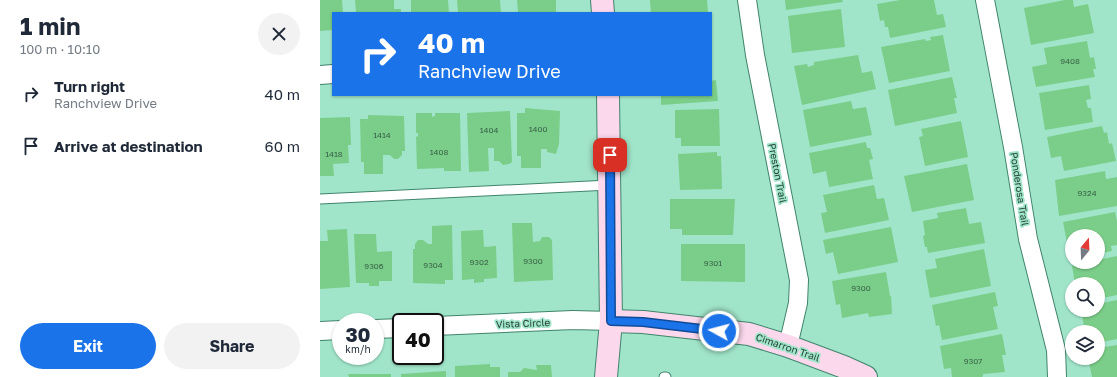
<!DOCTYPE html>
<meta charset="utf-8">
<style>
body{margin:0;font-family:"Golos Text",sans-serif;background:#f2f2f3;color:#1f2937;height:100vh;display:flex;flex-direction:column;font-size:15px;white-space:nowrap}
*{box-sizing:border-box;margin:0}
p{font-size:13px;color:#747a83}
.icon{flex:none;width:22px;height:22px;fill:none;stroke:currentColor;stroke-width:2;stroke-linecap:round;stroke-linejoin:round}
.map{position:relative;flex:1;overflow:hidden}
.sheet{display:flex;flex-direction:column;background:#fff;width:320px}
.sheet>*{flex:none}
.hud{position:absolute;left:12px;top:12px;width:380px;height:84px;border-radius:0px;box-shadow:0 1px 3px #0004;background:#1a73e8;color:#fff;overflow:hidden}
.needle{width:26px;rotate:19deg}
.fabs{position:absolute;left:745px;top:229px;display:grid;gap:8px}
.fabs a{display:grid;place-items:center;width:40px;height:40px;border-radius:50%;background:#fff;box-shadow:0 1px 3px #0004;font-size:20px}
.speed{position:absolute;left:12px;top:313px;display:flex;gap:8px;font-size:20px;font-weight:700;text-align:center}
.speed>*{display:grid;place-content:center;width:52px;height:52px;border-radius:50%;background:#fff;box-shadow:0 1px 3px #0004;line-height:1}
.speed small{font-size:10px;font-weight:400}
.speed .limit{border:2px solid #111;border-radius:6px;background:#fff;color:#111}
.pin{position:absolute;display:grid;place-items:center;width:34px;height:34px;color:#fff;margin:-17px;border-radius:8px;box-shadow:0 2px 6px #0006}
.me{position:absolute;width:44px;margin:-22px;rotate:277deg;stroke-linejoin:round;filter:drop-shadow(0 0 3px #0008)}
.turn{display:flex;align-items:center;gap:14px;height:84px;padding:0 20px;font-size:18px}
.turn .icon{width:52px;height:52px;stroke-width:2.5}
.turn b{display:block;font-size:28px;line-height:34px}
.round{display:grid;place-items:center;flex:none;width:42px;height:42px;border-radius:21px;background:#f2f2f3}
.headline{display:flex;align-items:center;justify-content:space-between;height:68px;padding:0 20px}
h1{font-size:24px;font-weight:700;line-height:30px}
.button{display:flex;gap:8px;margin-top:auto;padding:8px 20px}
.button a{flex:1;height:46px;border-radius:24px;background:#1a73e8;color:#fff;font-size:16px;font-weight:700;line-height:46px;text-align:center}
.button a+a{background:#f2f2f3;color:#1f2937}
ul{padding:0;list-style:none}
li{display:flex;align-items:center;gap:12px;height:52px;padding:0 20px}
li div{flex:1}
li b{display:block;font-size:15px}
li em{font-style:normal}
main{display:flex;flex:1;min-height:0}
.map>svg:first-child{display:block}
</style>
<main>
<section class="sheet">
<div class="headline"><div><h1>1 min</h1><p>100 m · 10:10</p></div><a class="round"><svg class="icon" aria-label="close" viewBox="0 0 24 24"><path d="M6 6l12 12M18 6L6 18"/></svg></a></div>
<ul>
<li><svg class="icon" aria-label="right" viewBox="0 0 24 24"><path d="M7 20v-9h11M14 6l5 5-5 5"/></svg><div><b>Turn right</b><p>Ranchview Drive</p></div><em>40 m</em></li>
<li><svg class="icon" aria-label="arrive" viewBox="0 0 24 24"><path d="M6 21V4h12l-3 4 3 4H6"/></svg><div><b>Arrive at destination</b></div><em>60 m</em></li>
</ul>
<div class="button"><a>Exit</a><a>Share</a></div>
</section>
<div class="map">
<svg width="797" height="377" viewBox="0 0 797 377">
<rect width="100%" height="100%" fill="#a0e5ca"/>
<g fill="#7bce89">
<polygon points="0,0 22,0 23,13 13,13 13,30 0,31"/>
<polygon points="35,0 74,0 74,9 81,9 81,13 36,13"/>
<polygon points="91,0 128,0 129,13 91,13"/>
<polygon points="137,0 180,0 181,13 138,13"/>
<polygon points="197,0 236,0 236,13 198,13"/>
<polygon points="330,0 387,0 388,12 331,13"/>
<polygon points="465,0 522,0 523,2 466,10"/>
<polygon points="580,0 614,0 617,15 623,14 626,27 570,38 568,27 565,27 564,20 560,21 557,4"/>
<polygon points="745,0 753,0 754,7 768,4 774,33 711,45 704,8"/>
<polygon points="521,9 525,47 472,53 468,16"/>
<polygon points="623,35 630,71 569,83 561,47 605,39 606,41 611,40 610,37"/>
<polygon points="767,41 770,58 774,57 776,69 773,69 775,77 716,87 712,67 727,64 724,48"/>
<polygon points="538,55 542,73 552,71 556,89 482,105 474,66 487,64 488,67 494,65 494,62"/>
<polygon points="632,77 637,98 634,98 637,113 575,126 568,90"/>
<polygon points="396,80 398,101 341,105 341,95 391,95 391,81"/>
<polygon points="769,85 771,99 766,100 768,108 771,108 773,122 725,130 719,93"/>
<polygon points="531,101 533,109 546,107 552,135 490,147 483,110"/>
<polygon points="205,108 240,111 239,144 236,154 227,152 227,149 221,149 221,168 201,168 201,156 197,156 197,113 205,113"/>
<polygon points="399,109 400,146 361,146 361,138 355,138 355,110"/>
<polygon points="190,111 192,162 189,164 183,165 179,161 174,161 174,148 168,148 169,171 149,172 147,113"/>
<polygon points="96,113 112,113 112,117 115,116 115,113 140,113 141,171 124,171 124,168 97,169 96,137 98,136 98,133 96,133"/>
<polygon points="48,115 84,116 85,151 82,151 82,155 78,159 74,159 70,155 63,155 63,174 44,174 44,162 41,162 40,119 48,119"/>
<polygon points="30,117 31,145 28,145 29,163 13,164 14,176 0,176 0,118"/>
<polygon points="641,121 648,157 605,166 599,137 603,136 601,129"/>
<polygon points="782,126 784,133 787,132 789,144 792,143 796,161 744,171 741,156 731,158 727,137"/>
<polygon points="546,142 547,148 550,148 553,159 549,160 553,179 509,187 506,171 493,174 489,153"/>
<polygon points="397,152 397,156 401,156 402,189 360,190 358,154"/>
<polygon points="647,164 654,200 592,212 584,176"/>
<polygon points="785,171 786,179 797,177 797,206 739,216 735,180"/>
<polygon points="554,185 557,199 564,198 569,220 505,233 501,213 507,212 503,195"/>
<polygon points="350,199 415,199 413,235 362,235 362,229 350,229"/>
<polygon points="646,208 649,224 661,222 665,243 608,253 607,247 605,247 603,236 605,235 603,221 618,218 617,213"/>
<polygon points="795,212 797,221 797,245 791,246 792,251 778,254 778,236 752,236 752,258 750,259 743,222"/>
<polygon points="192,223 212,223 213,242 220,241 222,237 229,237 232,240 233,280 194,282"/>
<polygon points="132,225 133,280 125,280 125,284 93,283 93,249 95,249 95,244 98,240 103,240 108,244 112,244 112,226"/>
<polygon points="571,227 578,262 518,274 513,252 506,254 503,240"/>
<polygon points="27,229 30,287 0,289 0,241 8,241 7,230"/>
<polygon points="163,230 164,247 176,246 177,278 164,279 164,282 154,283 154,279 142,280 141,231"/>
<polygon points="34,234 56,234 57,252 72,251 72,281 59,281 59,286 49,286 49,283 36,283"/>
<polygon points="361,244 425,244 425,282 361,281"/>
<polygon points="664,249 671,286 610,298 605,270 617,268 615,259"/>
<polygon points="797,256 797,295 778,299 778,284 755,284 752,266 770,262 778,262 778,260"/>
<polygon points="566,272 570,296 571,296 572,314 549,317 548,313 522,318 520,304 516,305 512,281"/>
<polygon points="675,292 678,306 673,307 678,329 622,340 619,325 616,326 612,305"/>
<polygon points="797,300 797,339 778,343 778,332 765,332 761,310 778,310 778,304"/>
<polygon points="682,334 686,355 682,355 685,372 663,374 663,376 662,377 632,377 631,368 624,369 620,346"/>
<polygon points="797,345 797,377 772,377 768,358 778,358 778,348"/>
<polygon points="170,364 170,367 180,367 180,377 135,377 135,366"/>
<polygon points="216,365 231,365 232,377 188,377 188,372 200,372 204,368 217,370"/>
<polygon points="126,371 126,377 81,377 81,374"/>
<polygon points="28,374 71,374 71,377 29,377"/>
</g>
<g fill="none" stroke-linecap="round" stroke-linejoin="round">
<g stroke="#40846c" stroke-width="11">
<g id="lane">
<polyline points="0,199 290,185"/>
<polyline points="344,377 346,377"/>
</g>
</g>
<g stroke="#40846c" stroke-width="20">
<g id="street">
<polyline points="427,0 435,55 479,280 478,303 468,346"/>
<polyline points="665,0 693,147 708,239 736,350 737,377"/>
<polyline points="0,75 13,74"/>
<polyline points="115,326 253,320 291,321"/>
<polyline points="55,329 81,328"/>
<polyline points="0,331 21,330"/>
</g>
</g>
<g stroke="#40846c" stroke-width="24">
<g id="secondary">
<polyline points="282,0 283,13"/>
<polyline points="291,321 323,322 429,334 468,346 524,367 546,377"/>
<polyline points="286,377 291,321 288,95"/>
</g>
</g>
<use href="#lane" stroke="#fff" stroke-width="9"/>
<use href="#street" stroke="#fff" stroke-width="18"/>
<use href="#secondary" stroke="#fcd8ec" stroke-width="22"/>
</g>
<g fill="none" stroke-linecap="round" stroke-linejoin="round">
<g stroke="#114b97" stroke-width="10">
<polyline id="route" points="290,155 291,321 323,322 399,331"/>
</g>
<use href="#route" stroke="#1a73e8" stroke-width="7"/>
</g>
<g text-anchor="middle" stroke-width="3.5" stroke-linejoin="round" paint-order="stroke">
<g font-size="8" fill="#366047">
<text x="750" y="64">9408</text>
<text x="218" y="132">1400</text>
<text x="169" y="133">1404</text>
<text x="62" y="138">1414</text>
<text x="119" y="155">1408</text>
<text x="14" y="157">1418</text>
<text x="767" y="196">9324</text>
<text x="213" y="264">9300</text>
<text x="159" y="265">9302</text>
<text x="393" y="266">9301</text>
<text x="113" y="268">9304</text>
<text x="54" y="269">9306</text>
<text x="541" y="291">9300</text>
<text x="653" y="364">9307</text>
</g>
<g font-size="10" fill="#1f3c31" stroke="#a0e5ca">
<text transform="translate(458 173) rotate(79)" y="4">Preston Trail</text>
<text transform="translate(700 189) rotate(81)" y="4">Ponderosa Trail</text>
<text transform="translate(203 323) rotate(-2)" y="4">Vista Circle</text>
<text transform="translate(468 347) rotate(19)" y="4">Cimarron Trail</text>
</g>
</g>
</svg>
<div class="fabs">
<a><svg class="needle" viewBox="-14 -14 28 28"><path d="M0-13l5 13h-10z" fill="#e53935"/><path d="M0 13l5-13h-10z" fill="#747a83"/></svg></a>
<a><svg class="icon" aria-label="search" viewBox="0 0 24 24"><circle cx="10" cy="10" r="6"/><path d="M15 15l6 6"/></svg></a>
<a><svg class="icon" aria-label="layers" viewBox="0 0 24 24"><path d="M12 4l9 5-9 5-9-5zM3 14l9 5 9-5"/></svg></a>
</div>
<div class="speed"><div>30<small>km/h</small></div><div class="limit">40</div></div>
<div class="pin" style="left:290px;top:155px;background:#d93025"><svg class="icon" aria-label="arrive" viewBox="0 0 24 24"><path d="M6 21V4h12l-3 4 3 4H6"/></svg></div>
<svg class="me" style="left:399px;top:331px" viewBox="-20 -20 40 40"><circle r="17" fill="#1a73e8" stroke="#fff" stroke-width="3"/><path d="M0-11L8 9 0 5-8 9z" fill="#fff"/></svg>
<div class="hud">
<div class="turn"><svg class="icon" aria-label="right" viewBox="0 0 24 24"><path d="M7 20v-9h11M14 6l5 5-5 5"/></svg><div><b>40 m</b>Ranchview Drive</div></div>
</div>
</div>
</main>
